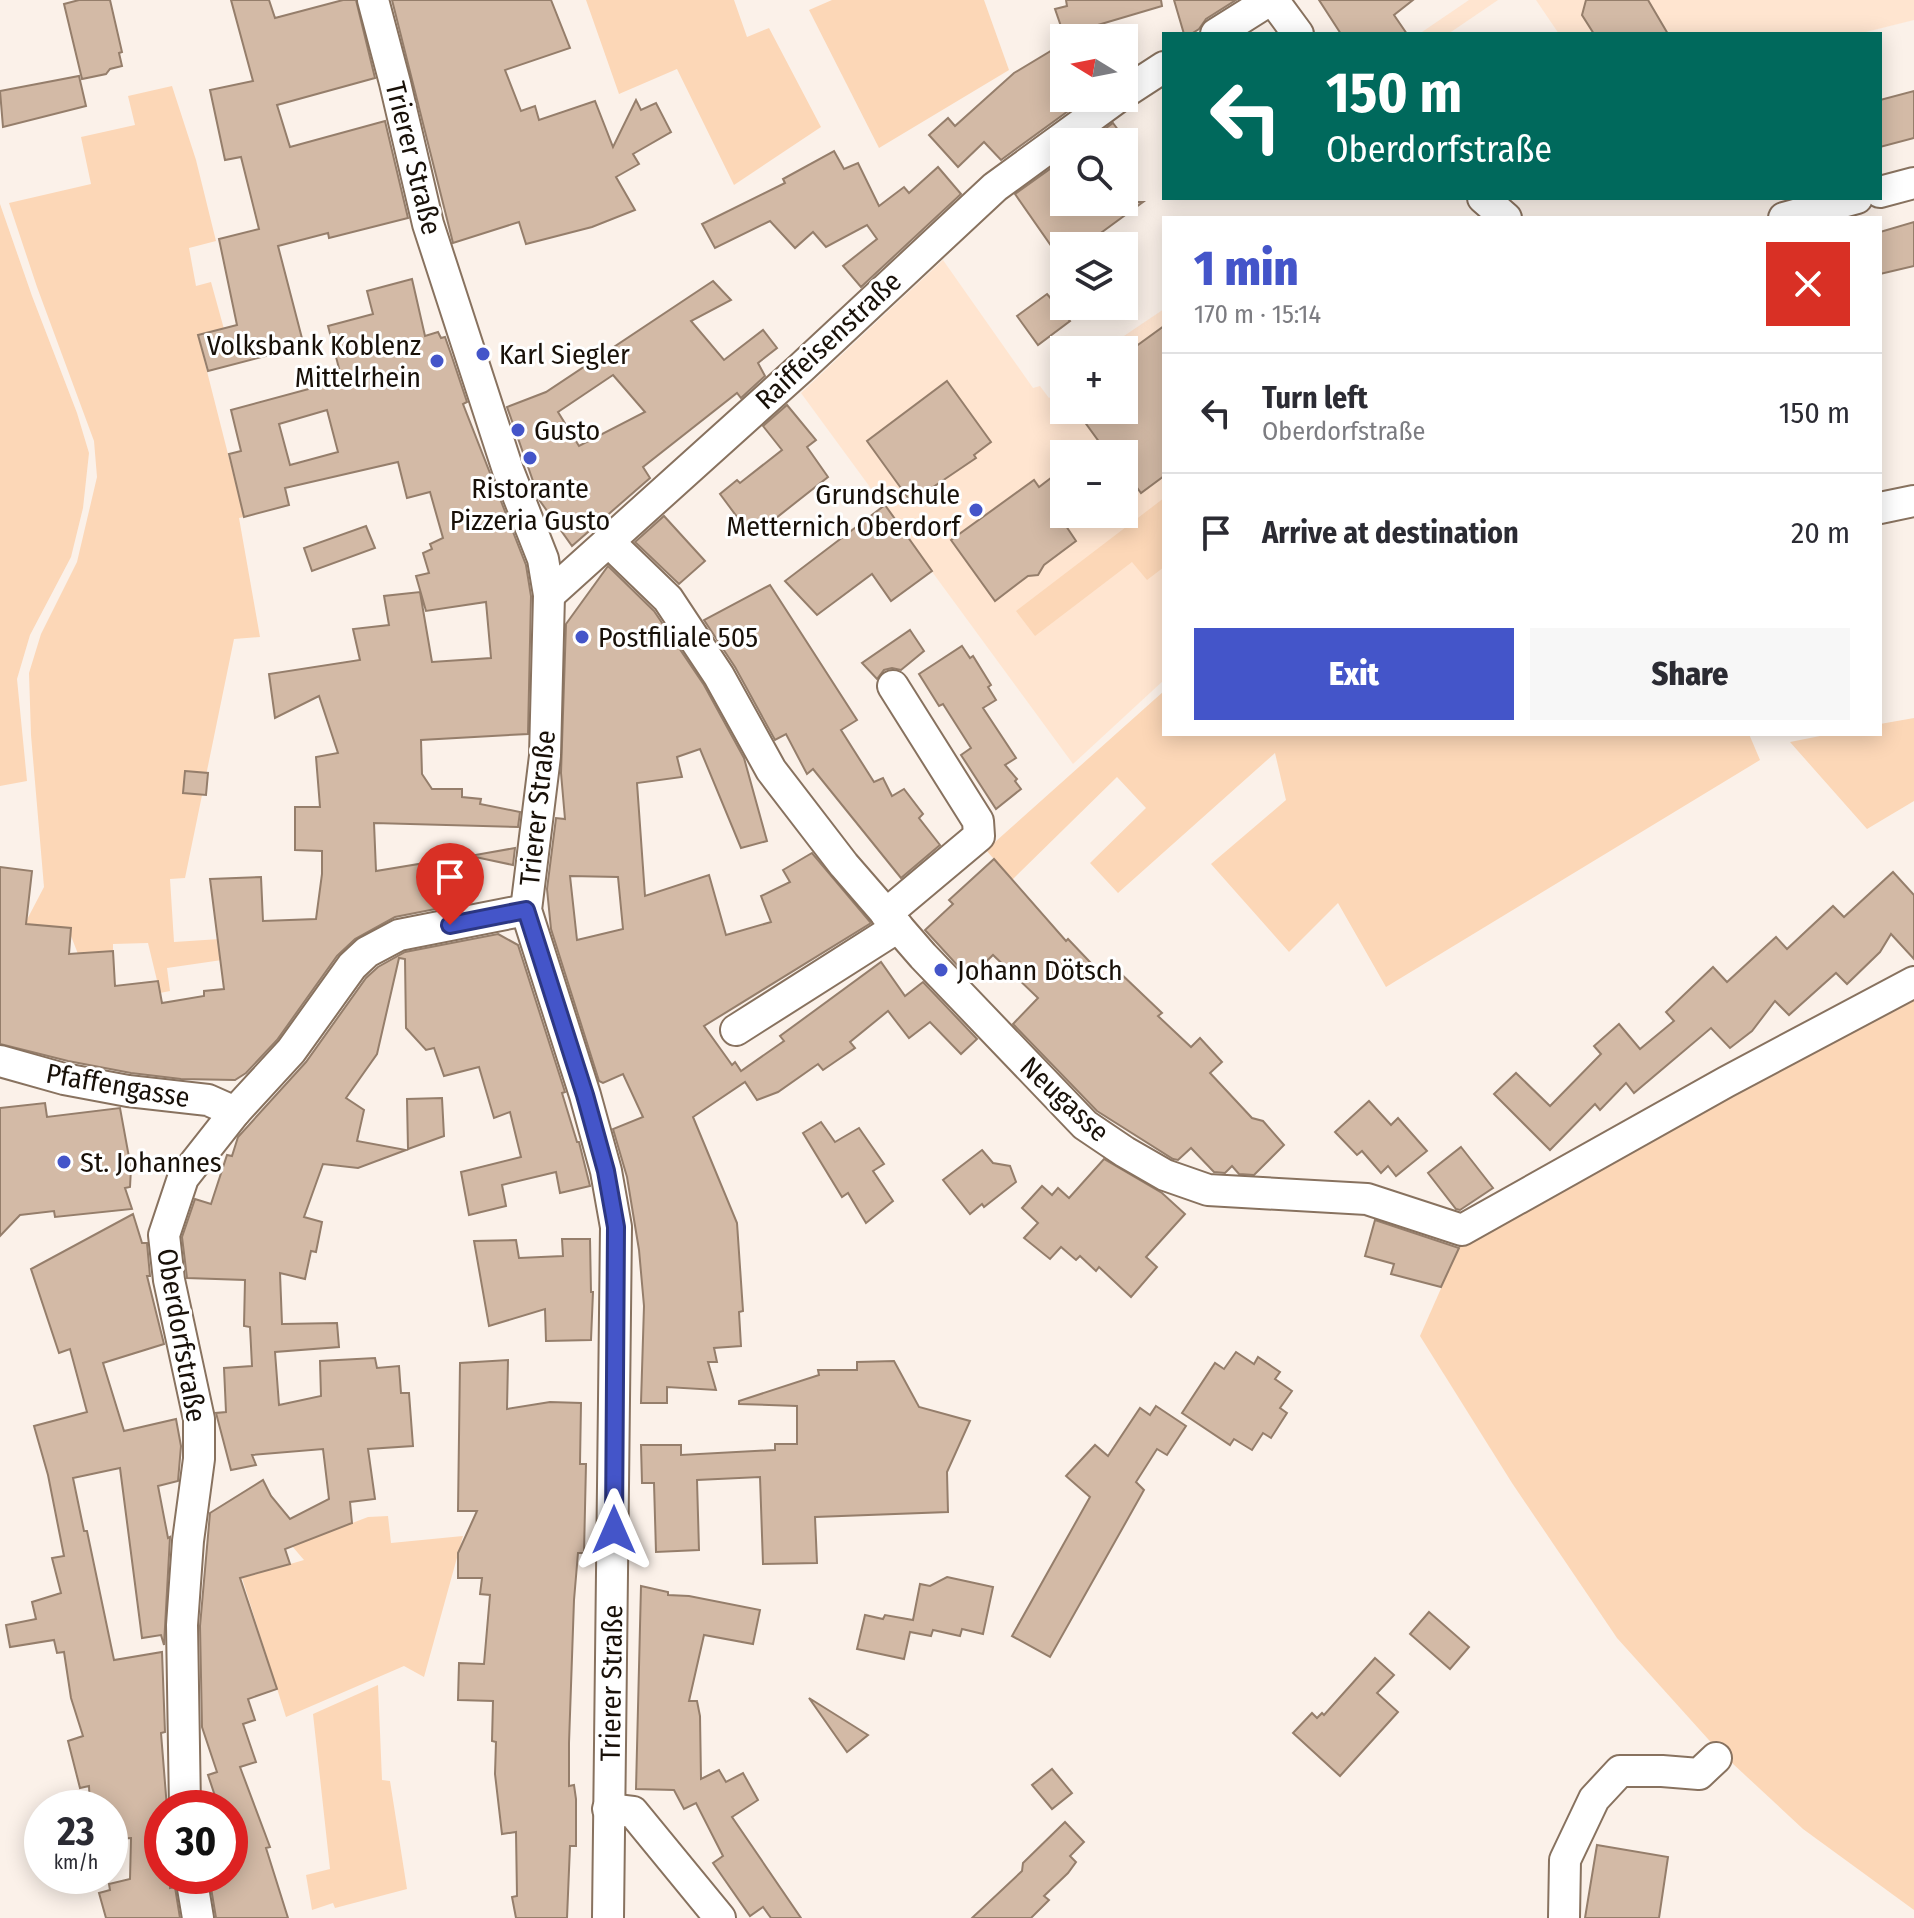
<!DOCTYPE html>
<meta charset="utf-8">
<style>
body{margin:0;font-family:"Fira Sans Condensed",sans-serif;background:#f7f7f7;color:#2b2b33;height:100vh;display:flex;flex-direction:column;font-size:30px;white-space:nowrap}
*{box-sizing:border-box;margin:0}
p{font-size:26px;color:#7c7c81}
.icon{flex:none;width:44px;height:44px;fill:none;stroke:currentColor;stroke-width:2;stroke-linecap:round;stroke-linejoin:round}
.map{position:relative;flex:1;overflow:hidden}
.drawer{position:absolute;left:1162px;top:216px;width:720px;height:520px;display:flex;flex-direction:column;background:#fff;border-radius:0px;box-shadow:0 4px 20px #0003}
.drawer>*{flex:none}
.top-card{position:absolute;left:1162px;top:32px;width:720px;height:168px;border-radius:0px;box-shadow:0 4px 20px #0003;background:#00695c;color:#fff;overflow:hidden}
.needle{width:52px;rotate:280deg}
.controls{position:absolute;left:1050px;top:24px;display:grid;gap:16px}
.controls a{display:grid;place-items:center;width:88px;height:88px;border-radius:0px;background:#fff;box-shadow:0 4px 20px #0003;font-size:40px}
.speed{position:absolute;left:24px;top:1790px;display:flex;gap:16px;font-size:40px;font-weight:700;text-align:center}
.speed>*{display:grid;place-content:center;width:104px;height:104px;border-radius:50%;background:#fff;box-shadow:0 4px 20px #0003;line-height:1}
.speed small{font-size:20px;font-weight:400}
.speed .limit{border:12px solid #d22;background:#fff;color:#111}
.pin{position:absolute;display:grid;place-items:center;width:68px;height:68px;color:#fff;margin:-82px -34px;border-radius:50% 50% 50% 0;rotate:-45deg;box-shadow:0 0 8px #0007}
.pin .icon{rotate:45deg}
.me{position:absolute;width:88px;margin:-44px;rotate:0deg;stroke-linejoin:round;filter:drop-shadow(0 0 6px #0008)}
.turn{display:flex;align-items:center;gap:28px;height:168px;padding:0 32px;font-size:36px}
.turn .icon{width:104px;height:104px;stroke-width:2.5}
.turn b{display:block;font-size:56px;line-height:68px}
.round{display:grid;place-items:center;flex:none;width:84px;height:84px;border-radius:0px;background:#f7f7f7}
.head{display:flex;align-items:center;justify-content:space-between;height:136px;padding:0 32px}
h1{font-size:48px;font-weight:800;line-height:60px;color:#4455c9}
.primary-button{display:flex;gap:16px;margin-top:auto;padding:16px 32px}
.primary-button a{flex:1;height:92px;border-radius:0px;background:#4455c9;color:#fff;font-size:32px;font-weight:800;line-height:92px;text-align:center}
.primary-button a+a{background:#f7f7f7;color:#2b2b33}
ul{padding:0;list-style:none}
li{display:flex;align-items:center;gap:24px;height:120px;padding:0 32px;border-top:2px solid #e1e1e2}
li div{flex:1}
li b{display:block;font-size:30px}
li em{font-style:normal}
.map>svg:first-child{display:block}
</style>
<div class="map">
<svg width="1914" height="1918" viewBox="0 0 1914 1918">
<rect width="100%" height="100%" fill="#fbf1e9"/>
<g fill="#ffe5d0" fill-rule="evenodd">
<polygon points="1469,0 1498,0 1448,34 1419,34"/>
<polygon points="1536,0 1914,0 1914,20 1858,34 1559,34"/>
<path d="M943,260L1033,388L1040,386L1049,398L1064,388V410H1124V350H1108L1106,348L1164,309V680L1073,764L801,393ZM1064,454H1124V514H1064Z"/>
</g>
<g fill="#fcd7b7">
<polygon points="586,0 734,0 747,37 769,28 821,127 734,185 677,69 619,94"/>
<polygon points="832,0 984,0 1009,70 879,148 809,10"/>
<polygon points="172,86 196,160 216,241 189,248 196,286 211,282 224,329 198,336 244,517 239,518 260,637 234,639 185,878 170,879 174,942 220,939 222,960 167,968 170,991 160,993 148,943 113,944 113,951 78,954 71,936 71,928 49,926 21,931 44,887 31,735 29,673 41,634 77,562 97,477 94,441 37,287 9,203 91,184 81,137 135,125 128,96"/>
<polygon points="0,204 32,296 77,413 89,453 83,508 71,557 30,635 17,679 27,781 0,786"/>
<polygon points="1164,498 1164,567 1147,580 1132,562 1035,636 1016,611"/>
<polygon points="1164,691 1164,734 1749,734 1760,760 1386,987 1338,903 1289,952 1211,864 1286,800 1275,753 1118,893 1090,863 1146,808 1117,777 1012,880 986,850"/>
<polygon points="1914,718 1914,801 1867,829 1790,742 1830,734 1880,734 1880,724"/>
<polygon points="1914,993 1914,1910 1803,1829 1717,1749 1617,1638 1512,1483 1420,1336 1462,1241"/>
<polygon points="388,1516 391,1543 463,1536 424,1677 404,1666 286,1717 242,1578 304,1560 292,1546 368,1517"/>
<polygon points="378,1685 382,1780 390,1781 407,1889 335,1908 333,1903 312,1910 306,1875 330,1869 313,1714"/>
</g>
<g fill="#d3baa6" stroke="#957e6b" stroke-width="2" fill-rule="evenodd">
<polygon points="79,0 110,0 122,52 119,53 122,66 110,69 106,74 82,79 64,4"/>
<polygon points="231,0 269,0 275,18 343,0 356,0 375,78 277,105 290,147 385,121 408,218 329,238 328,233 278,246 304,346 208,371 198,335 237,325 219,239 259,229 241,157 225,160 210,90 253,81"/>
<polygon points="392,0 551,0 570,48 505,70 521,111 535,106 539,120 595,101 613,147 636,100 641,110 656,103 671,132 633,154 639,164 616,177 635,210 592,227 526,244 519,222 453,243"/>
<polygon points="1066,0 1161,0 1162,6 1064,35 1055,9 1067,6"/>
<polygon points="1174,0 1236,0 1206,19 1199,29 1191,34 1184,34"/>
<polygon points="1319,0 1413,0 1394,15 1407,34 1341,34"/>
<polygon points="1586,0 1648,0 1668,34 1594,34 1582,15"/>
<polygon points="1064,43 1064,98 1086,98 1001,160 984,142 958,167 929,135 948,118 955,126 1014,73"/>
<polygon points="79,76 86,106 3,127 0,91"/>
<polygon points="1914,91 1914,138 1880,147 1880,100"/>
<polygon points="1113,123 1127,142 1087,142"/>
<polygon points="834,151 844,169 858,163 879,206 904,187 909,193 938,167 961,194 861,287 843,266 877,239 867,225 826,247 813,232 795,248 770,221 715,248 702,224 785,183 783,179"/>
<polygon points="1064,159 1064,202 1143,202 1083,246 1064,246 1064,257 1061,260 1015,194"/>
<polygon points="1914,222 1914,266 1880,274 1880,232"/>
<path d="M412,279L425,336L438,332L441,338L445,337L452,357L467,402L463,404L526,565L531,596L528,734L421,740L422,774L432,789H462V797L481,799L480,804L520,812L518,827L374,823L376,871L449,859L456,905L395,917L355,939L337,956L277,1040L246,1073L235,1080L181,1079L131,1073L68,1061L0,1044V867L32,871L26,924L71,928L69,954L113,951L115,986L158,981L162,1003L204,996V991L224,989L210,879L261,877L263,921L316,919L322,874V851L295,850V807H320L316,757L338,753L319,696L275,718L269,674L360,660L353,629L389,625L384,596L420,592L432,662L491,658L486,602L426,611L416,576L429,573L423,553L432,549L430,544L443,538L430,492L407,498L398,462L285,488L289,505L244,517L229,454L241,451L231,410L342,380L328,326L373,314L367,291ZM327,410L338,452L290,465L279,424Z"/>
<path d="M713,281L731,300L691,321L724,360L763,330L777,348L758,363L765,376L741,398L737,393L643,467L650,478L572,546L540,501L507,407L546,392ZM613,375L645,412L579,446L558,412Z"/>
<polygon points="1047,294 1070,321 1038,345 1017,316"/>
<polygon points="1164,326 1164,476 1141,493 1124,470 1124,454 1108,454 1076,410 1124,410 1124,355"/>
<polygon points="947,381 991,442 974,455 976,458 911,502 867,441"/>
<polygon points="787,405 816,440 807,447 828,477 752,537 720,494 737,480 740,483 782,450 763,426"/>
<polygon points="1064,468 1064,519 1062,520 1076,541 1044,565 1038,575 1028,576 995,601 951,540 1034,480 1039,487"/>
<polygon points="885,505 932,571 891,601 872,574 817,615 785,581"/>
<polygon points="664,516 705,561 679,584 635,542"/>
<polygon points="366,526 375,548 312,571 304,548"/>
<path d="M608,566L654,611L704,685L744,758L767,841L741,848L700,749L677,757L682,777L637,783L645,896L709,875L726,935L771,922L761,896L790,882L783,870L812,853L871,923L704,1026L732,1065L735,1062L741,1071L784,1041L780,1036L881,962L905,996L923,982L977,1039L961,1054L930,1022L909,1038L888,1011L850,1042L855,1048L823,1070L818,1064L778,1092L757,1100L745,1082L693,1117L737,1223L743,1311L739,1312L741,1346L714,1348L717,1362H708L716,1390L667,1387V1403H641L644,1306L639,1250L627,1177L613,1129L643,1117L623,1074L603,1083L599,1081L551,929L547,889L556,818L565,819L561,773L566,624ZM570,876L618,877L623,929L577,940Z"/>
<polygon points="770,585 857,720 841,730 874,782 883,778 892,796 904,789 923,814 919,818 940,845 901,878 813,769 807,774 786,734 775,740 735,667 704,620"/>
<polygon points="910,630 924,651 901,670 892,668 884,670 877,679 862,663"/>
<polygon points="962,646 970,658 973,656 991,685 988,687 996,700 983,708 1016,758 1005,765 1017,779 1015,781 1021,789 996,809 961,755 971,748 943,704 939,706 919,674"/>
<polygon points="185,771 208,773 206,795 183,793"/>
<polygon points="515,848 513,865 475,857 475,855"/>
<polygon points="994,859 1066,941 1068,939 1109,982 1119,972 1162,1013 1158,1016 1191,1047 1200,1038 1222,1062 1210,1073 1252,1118 1263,1121 1284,1145 1254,1175 1239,1174 1232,1166 1225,1173 1214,1172 1191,1148 1178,1160 1173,1159 1097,1111 1013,1024 1038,998 993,955 969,978 925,930 953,904 949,900"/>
<polygon points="1893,872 1914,895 1914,959 1891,934 1880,952 1847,984 1836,973 1789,1015 1775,1001 1752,1031 1730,1048 1711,1028 1634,1093 1626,1083 1600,1110 1595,1104 1550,1150 1494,1094 1516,1073 1550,1106 1601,1054 1594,1046 1619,1024 1640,1049 1674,1021 1666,1012 1713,967 1727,982 1776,937 1787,949 1833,906 1844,917"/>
<polygon points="498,934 518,945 565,1092 562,1093 577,1142 579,1142 590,1186 560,1193 556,1172 502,1185 506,1206 469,1215 461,1172 521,1157 510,1112 494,1118 479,1067 444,1076 434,1048 426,1050 406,1028 405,959 399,958 377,1054 346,1098 364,1110 357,1141 406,1150 358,1168 323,1164 304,1217 322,1222 316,1252 311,1251 305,1279 280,1273 282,1324 337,1323 339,1347 275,1352 279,1405 321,1396 320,1361 375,1358 377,1368 399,1366 401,1393 409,1393 413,1446 368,1449 375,1499 350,1502 352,1523 285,1549 290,1564 240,1578 277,1689 248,1699 255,1720 243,1724 256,1762 240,1767 270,1847 266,1848 288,1918 216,1918 209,1876 230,1876 230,1808 219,1808 208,1775 217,1772 202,1727 200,1626 210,1513 263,1480 271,1496 290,1519 329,1499 323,1449 252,1455 256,1465 231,1470 216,1413 226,1412 224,1368 252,1366 250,1327 244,1326 245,1280 187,1278 182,1237 195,1199 211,1204 227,1155 232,1156 238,1137 306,1062 366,978 378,967 405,952"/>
<polygon points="442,1098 444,1136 408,1149 407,1099"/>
<polygon points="1369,1101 1391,1125 1398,1118 1427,1151 1396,1176 1388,1166 1381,1173 1362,1151 1357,1155 1335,1132"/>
<polygon points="45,1103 47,1117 120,1108 131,1168 130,1187 125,1188 132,1209 55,1217 54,1211 20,1215 0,1236 0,1108"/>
<polygon points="821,1122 835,1142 859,1128 884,1164 873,1171 893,1201 866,1223 848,1193 842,1197 803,1133"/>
<polygon points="1461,1147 1493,1188 1460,1210 1456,1209 1428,1173"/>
<polygon points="982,1150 993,1163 1010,1166 1016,1182 984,1207 982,1204 970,1214 943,1180"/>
<polygon points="1104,1159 1162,1193 1185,1214 1146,1257 1157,1267 1131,1297 1099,1267 1096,1271 1080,1256 1076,1260 1061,1247 1050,1259 1024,1238 1038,1223 1022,1208 1042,1186 1052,1195 1058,1188 1069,1198"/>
<polygon points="133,1214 142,1243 147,1243 150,1276 147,1276 164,1344 103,1363 124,1431 176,1419 181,1446 178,1481 158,1486 168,1538 170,1537 164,1645 161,1635 142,1638 120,1468 73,1478 84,1531 87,1531 114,1660 162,1652 165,1732 161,1733 167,1808 162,1808 162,1876 170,1876 170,1888 175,1887 180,1918 106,1918 99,1893 110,1890 109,1884 130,1879 131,1838 110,1839 110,1808 90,1808 89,1786 80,1788 68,1741 83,1736 71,1698 64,1652 57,1653 54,1640 10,1647 6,1625 36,1619 32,1602 61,1593 52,1558 64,1556 48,1475 34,1426 87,1412 70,1349 59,1353 31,1269"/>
<polygon points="1375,1220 1459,1248 1441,1287 1391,1274 1394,1264 1365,1256"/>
<polygon points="562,1239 590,1239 591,1292 593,1292 591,1340 546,1341 545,1309 489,1326 474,1241 516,1240 519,1258 563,1256"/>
<polygon points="1236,1352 1254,1364 1258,1357 1280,1372 1275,1379 1292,1391 1280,1408 1287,1413 1271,1438 1263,1433 1252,1450 1234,1439 1230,1445 1182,1413 1215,1363 1224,1369"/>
<polygon points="508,1360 507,1409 550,1402 581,1403 580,1464 586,1464 584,1553 578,1553 574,1600 569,1743 569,1786 574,1785 576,1799 576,1846 570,1846 567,1918 516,1918 512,1897 517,1896 516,1832 502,1834 495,1774 496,1742 492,1741 493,1701 458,1700 459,1663 484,1664 490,1595 480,1594 482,1578 458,1578 458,1553 477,1511 458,1511 460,1363"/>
<polygon points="894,1361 919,1407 970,1421 947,1472 948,1512 815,1517 817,1563 763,1564 760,1477 697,1480 699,1550 656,1552 654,1483 642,1483 641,1445 681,1445 681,1455 775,1450 775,1444 797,1444 797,1406 739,1404 739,1401 819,1375 818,1370 857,1370 857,1362"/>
<polygon points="1156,1406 1186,1426 1167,1455 1157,1449 1136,1482 1144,1490 1050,1657 1012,1636 1090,1497 1066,1476 1095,1445 1108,1456 1140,1408 1150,1415"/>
<polygon points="947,1577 993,1587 983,1634 962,1629 960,1636 933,1630 931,1636 910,1632 904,1659 857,1649 865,1615 883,1619 885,1615 913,1620 920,1584 930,1586"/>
<polygon points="641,1586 668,1592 668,1595 689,1596 760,1610 753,1644 704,1635 689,1701 697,1701 700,1716 701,1779 719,1770 726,1782 743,1773 758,1800 732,1817 801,1918 771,1918 763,1907 750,1916 713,1863 723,1856 696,1803 684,1809 674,1790 636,1789"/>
<polygon points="1429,1612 1469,1647 1450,1669 1410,1634"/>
<polygon points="1375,1658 1394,1675 1377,1693 1398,1712 1340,1776 1293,1733 1312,1713 1317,1718 1322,1713 1324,1715"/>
<polygon points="809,1698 868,1735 847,1752"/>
<polygon points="1052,1769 1072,1793 1052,1809 1032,1785"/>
<polygon points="1065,1822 1084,1842 1070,1856 1076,1862 1068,1873 1044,1896 1049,1900 1031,1918 972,1918 1022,1871 1023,1863"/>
<polygon points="1597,1845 1668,1857 1659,1918 1585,1918"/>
</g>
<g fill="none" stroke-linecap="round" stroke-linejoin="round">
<g stroke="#88725f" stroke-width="34">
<g id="minor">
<polyline points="373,0 395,83 428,224 508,470 543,559 549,595 545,756 526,910 585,1095 606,1171 616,1227 608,1918"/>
<polyline points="1273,0 1298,34"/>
<polyline points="1216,34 1270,0"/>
<polyline points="1124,93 1164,67"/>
<polyline points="1880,192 1914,183"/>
<polyline points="1483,198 1506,218"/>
<polyline points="1784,218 1857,198"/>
<polyline points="1880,508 1914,501"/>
<polyline points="608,541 668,599 719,676 771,770 844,865 923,956 1085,1125 1125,1152 1165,1175 1208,1190 1367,1199 1462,1230 1726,1082 1914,982"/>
<polyline points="549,595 801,368 995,187 1117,98"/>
<polyline points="886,914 979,836 978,821 893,686"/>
<polyline points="736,1030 898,927"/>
<polyline points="0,1061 64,1079 128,1091 208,1100 235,1112"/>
<polyline points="185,1808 182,1625 188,1541 199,1459 199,1419 169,1280 164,1235 183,1178 235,1112 291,1051 352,966 367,952 399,935 526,910"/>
<polyline points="608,1809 633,1812 720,1918"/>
<polyline points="191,1876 198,1918"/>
<polyline points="1564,1918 1565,1860 1594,1799 1620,1771 1662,1771 1699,1774 1716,1758"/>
</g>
</g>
<use href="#minor" stroke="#fff" stroke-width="30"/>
</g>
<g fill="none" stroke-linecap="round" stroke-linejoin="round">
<g stroke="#2c3783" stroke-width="20">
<polyline id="route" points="450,925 526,910 585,1095 606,1171 616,1227 614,1530"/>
</g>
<use href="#route" stroke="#4455c9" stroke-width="14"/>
</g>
<g fill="#4455c9" stroke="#fff" stroke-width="3">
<circle cx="483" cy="354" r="8"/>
<circle cx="437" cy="361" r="8"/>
<circle cx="518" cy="430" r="8"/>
<circle cx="530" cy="458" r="8"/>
<circle cx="976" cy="510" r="8"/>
<circle cx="582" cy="637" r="8"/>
<circle cx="941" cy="970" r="8"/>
<circle cx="64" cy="1162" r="8"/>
</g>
<g text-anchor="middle" stroke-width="6" stroke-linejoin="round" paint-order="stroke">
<g font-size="28" fill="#181008" stroke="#fff">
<text transform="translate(414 158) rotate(76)" y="10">Trierer Straße</text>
<text transform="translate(828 340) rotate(-43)" y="10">Raiffeisenstraße</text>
<text transform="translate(537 808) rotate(-84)" y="10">Trierer Straße</text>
<text transform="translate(118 1085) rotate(10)" y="10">Pfaffengasse</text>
<text transform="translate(1065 1099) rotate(43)" y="10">Neugasse</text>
<text transform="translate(182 1335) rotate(80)" y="10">Oberdorfstraße</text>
<text transform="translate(611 1683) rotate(-89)" y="10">Trierer Straße</text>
</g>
<g font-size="28" fill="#181008" stroke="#fff" text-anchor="start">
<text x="421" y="355" text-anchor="end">Volksbank Koblenz<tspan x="421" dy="32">Mittelrhein</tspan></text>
<text x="499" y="364">Karl Siegler</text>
<text x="534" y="440">Gusto</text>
<text x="530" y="498" text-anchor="middle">Ristorante<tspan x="530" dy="32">Pizzeria Gusto</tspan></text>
<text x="960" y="504" text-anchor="end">Grundschule<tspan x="960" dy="32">Metternich Oberdorf</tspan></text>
<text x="598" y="647">Postfiliale 505</text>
<text x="957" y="980">Johann Dötsch</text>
<text x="80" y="1172">St. Johannes</text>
</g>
</g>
</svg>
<div class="controls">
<a><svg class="needle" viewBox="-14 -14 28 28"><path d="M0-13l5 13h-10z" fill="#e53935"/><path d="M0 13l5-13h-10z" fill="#7c7c81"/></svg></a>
<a><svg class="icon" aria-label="search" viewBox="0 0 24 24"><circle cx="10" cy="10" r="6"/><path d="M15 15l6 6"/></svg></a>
<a><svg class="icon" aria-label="layers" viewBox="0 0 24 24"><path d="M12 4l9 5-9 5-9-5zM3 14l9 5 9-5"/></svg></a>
<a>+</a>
<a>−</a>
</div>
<div class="speed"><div>23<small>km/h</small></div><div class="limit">30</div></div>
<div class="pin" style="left:450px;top:925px;background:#d93025"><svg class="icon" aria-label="arrive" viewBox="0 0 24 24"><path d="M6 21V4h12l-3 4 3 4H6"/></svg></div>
<svg class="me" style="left:614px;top:1530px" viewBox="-20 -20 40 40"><path d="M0-17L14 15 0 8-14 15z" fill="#4455c9" stroke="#fff" stroke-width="4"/></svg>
<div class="top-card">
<div class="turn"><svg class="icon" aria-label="left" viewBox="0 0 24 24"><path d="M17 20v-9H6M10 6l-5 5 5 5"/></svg><div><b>150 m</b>Oberdorfstraße</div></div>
</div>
<section class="drawer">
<div class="head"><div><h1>1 min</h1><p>170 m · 15:14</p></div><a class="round" style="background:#d93025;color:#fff"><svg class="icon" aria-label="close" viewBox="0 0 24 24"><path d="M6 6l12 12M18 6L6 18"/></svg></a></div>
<ul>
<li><svg class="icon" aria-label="left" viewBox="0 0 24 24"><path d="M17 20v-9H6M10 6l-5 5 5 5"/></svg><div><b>Turn left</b><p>Oberdorfstraße</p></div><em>150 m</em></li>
<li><svg class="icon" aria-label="arrive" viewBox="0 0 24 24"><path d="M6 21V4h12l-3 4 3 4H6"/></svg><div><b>Arrive at destination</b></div><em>20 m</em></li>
</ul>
<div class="primary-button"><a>Exit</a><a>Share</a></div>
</section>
</div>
